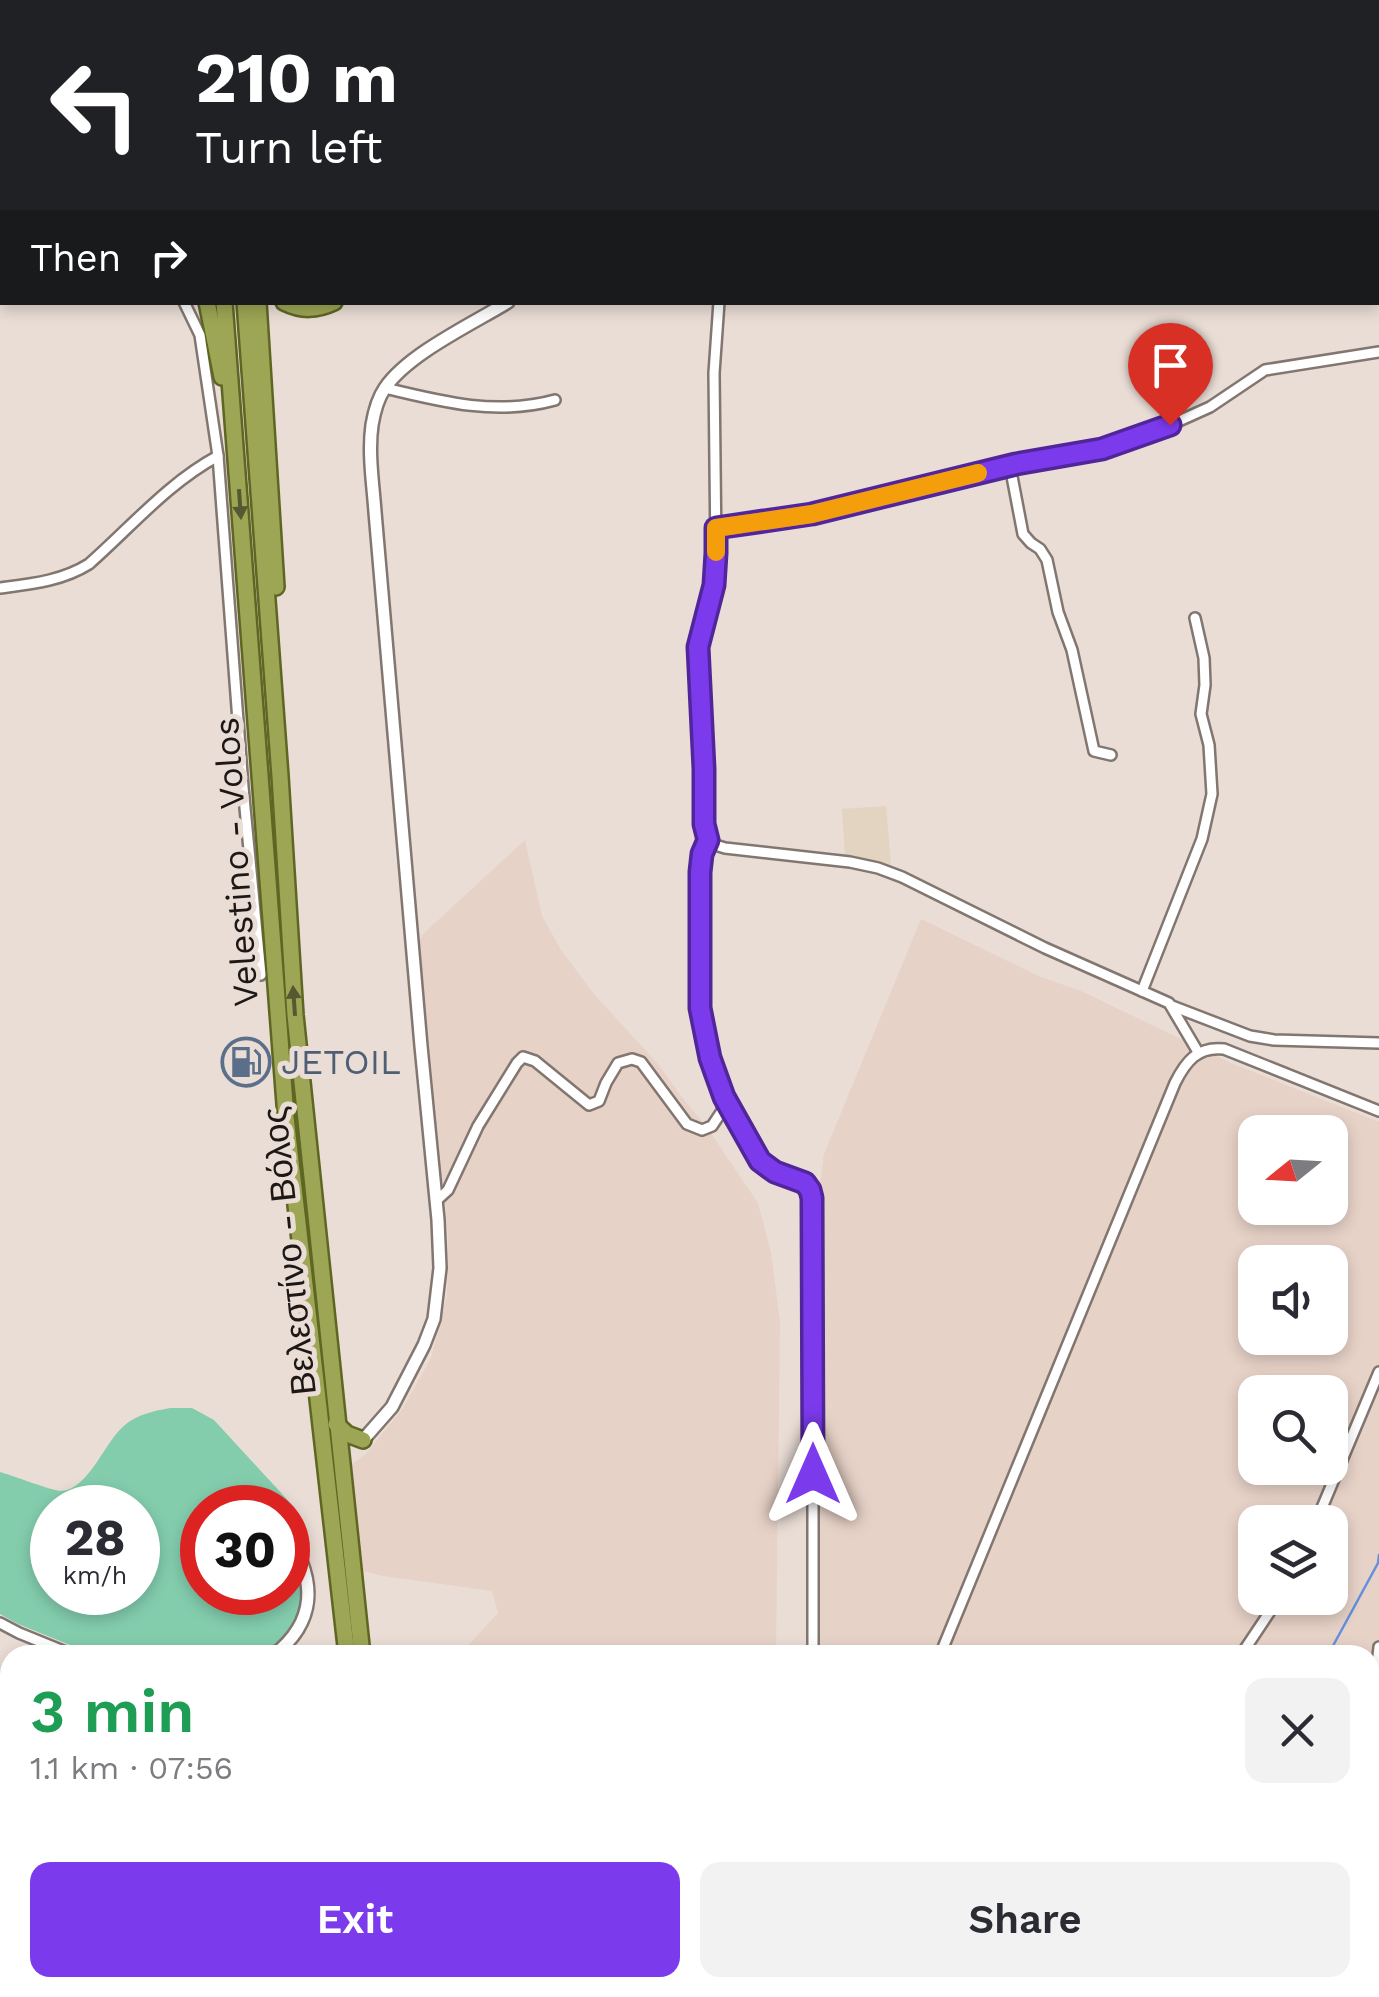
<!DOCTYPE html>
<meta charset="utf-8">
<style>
body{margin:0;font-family:"Work Sans",sans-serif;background:#f2f2f3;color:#2b2b33;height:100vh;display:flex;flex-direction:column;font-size:38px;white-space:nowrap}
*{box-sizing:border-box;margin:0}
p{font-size:32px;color:#7c7c81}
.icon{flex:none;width:55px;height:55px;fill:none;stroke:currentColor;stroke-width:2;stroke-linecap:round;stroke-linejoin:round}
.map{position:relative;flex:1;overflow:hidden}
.sheet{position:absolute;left:0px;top:1645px;width:1380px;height:352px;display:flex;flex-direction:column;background:#fff;border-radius:30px 30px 0 0;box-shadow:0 5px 15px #0003}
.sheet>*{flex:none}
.hud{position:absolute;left:0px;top:0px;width:1380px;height:305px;box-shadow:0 5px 15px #0003;background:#202124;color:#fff;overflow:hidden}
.needle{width:65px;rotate:252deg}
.buttons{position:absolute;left:1238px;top:1115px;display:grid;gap:20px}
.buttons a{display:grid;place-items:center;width:110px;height:110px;border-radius:20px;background:#fff;box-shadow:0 5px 15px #0003;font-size:50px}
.speed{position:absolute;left:30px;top:1485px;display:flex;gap:20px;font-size:50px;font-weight:700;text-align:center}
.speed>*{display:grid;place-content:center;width:130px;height:130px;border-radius:50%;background:#fff;box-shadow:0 5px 15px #0003;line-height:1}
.speed small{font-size:25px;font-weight:400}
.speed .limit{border:15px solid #d22;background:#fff;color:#111}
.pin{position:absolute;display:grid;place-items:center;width:85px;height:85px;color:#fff;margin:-102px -42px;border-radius:50% 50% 50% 0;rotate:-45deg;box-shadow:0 0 10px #0007}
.pin .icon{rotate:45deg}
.me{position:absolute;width:110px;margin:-55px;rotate:0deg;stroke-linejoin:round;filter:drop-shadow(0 0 8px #0008)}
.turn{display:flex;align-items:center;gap:35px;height:210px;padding:0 30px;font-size:45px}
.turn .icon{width:130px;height:130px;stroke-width:2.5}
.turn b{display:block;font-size:70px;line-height:85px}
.then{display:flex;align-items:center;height:95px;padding:0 30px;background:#0003;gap:20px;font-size:38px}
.round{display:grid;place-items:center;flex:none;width:105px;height:105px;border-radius:20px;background:#f2f2f3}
.head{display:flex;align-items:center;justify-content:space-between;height:170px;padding:0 30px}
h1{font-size:60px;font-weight:600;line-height:75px;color:#1e9e55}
.cta{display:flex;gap:20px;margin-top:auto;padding:20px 30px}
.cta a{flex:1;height:115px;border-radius:20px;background:#7c3aed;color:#fff;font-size:40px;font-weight:600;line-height:115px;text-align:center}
.cta a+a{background:#f2f2f3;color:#2b2b33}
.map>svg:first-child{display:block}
</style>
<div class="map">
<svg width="1379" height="1997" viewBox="0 0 1379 1997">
<rect width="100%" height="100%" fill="#eaddd6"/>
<polygon fill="#e2d4c1" points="886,806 891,865 845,856 842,809"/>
<g fill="#e7d2c7" fill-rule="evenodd">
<polygon points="525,840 542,916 561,950 594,994 659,1065 681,1096 706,1126 758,1203 771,1252 780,1322 776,1655 459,1655 498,1613 492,1591 383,1576 360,1570 349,1466 366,1454 403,1408 431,1358 447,1295 448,1236 419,941 424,933"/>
<path d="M921,919L1041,977L1081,991L1231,1063L1379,1122V1997H818V1988H1370V1655H817L818,1477L821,1415V1209L819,1192L824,1154ZM1255,1132H1330V1208H1255ZM1255,1262H1330V1338H1255ZM1255,1392H1330V1468H1255ZM1255,1522H1330V1598H1255Z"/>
<polygon points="515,1988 768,1988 768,1997 507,1997"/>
</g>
<path fill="#83cdad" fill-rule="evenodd" d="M170,1408H192L214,1420L295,1508L288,1515V1508H202V1592H288V1553C317,1595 303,1623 268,1655H107L80,1649L18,1624L0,1614V1472C11,1475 53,1491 61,1491C89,1490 105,1440 126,1424C139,1414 154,1411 170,1408ZM52,1508H138V1592H52Z"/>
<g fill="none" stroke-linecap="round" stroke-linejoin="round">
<polyline stroke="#6490de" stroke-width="2.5" points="1328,1655 1378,1563 1379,1555"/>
<g stroke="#827670" stroke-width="14">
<g id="minor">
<polyline points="729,0 729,2"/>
<polyline points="1039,0 1043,2"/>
<polyline points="1138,0 1142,2"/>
<polyline points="1378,55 1379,54"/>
<polyline points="1378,112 1379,111"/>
<polyline points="0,153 2,155"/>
<polyline points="184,302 200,335 218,456 243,787 261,975"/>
<polyline points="719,302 714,373 716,553 712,596 700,632 698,647 704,769 705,831 707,840 712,844 725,848 850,862 878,868 902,877 1045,948 1169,1003 1198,1052"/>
<path d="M385,388C442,402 497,416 555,400"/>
<polyline points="1010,466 1023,534 1031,543 1040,549 1047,560 1058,612 1072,650 1094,751 1111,755"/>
<polyline points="715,528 812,514 1016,464 1102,449 1170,425 1210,407 1265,370 1379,352"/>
<path d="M0,588C31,584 62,581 89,564C131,527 168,483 218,456"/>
<polyline points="1142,991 1202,839 1212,794 1209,745 1201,714 1205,685 1204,658 1195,618"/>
<polyline points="1172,1006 1250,1036 1274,1040 1379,1043"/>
<polyline points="724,1098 760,1161 775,1172 805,1183 813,1199 813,1655"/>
<polyline points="436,1201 448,1190 478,1126 517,1063 523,1057 535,1061 589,1105 599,1101 606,1083 618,1063 632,1059 641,1062 687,1124 702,1130 712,1126 722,1111 724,1097 710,1058 700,1008 700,872 702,854 707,840"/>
<polyline points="1316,1522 1379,1372"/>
<polyline points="0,1623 19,1633 73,1655"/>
<polyline points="1379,1647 1375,1684 1379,1729"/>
<path d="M940,1655L1175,1083C1186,1061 1198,1046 1224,1049L1379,1111"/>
<polyline points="1241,1655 1279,1598"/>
<polyline points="949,1988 950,1997"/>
<polyline points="1177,1988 1178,1997"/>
<polyline points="603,1997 603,1988"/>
<polyline points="811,1997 811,1988"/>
</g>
</g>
<g stroke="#827670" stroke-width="16">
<g id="tertiary">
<polyline points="509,0 512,2"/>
<path d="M363,1440L392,1407L424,1345L434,1319L440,1268L438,1220L421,1046L375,512C373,484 368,453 372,425C374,413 378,398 385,388C408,354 472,324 508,302"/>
<path d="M274,1655C317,1621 316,1580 288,1536"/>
<polyline points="371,1988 372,1997"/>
</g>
</g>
<g stroke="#5f6623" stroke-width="20">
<g id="primary">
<polyline points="0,40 2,41"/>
<polyline points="0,70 2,71"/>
</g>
</g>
<g stroke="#5f6623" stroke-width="20">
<g id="trunk">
<polyline points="191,0 192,2"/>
<polyline points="220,0 220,2"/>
<polyline points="233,0 234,2"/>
<polyline points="60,2 60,0"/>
<polyline points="207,302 222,377"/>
<polyline points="224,302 286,1117 347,1655"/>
<polyline points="245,302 280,776 295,1015 362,1655"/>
<polyline points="258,302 276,587"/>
<path d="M284,302C302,311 317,310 334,302"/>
<polyline points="336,1424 347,1434 363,1440"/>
<polyline points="385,1988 386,1997"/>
<polyline points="400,1988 401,1997"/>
</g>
</g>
<use href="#minor" stroke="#fff" stroke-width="9"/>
<use href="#tertiary" stroke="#fff" stroke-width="11"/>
<use href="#primary" stroke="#b5bc7f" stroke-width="15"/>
<use href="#trunk" stroke="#9ca654" stroke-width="15"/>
</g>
<defs><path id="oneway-solid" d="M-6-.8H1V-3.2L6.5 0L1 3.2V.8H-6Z" transform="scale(2.5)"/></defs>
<g fill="#565832">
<use href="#oneway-solid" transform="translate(240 504) rotate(86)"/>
<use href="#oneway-solid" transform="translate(294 1001) rotate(-94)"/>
</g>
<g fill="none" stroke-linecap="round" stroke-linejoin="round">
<g stroke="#51269a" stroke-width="25">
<polyline id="route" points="813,1474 812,1198 810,1190 805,1183 775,1172 760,1161 724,1097 710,1058 700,1008 700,872 702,854 708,840 704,824 704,769 698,647 714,585 716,553 716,528 812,514 1016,464 1102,449 1170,425"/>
</g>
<use href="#route" stroke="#7c3aed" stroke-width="18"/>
<polyline stroke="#f59e0b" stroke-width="18" points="716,552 716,528 812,514 978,473"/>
</g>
<defs>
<g id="fuel-ring" transform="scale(2.5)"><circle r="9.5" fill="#eaddd6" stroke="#5c6f8a" stroke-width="1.5"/><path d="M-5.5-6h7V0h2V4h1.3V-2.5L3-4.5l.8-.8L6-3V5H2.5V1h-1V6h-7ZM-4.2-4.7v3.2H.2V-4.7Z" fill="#5c6f8a"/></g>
</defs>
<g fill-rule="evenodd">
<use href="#fuel-ring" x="246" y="1062"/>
</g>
<g text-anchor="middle" stroke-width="10" stroke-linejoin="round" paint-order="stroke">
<g font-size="35" fill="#1d1816" stroke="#eaddd6">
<text transform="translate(236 862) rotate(-94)" y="12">Velestino - Volos</text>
<text transform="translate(289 1251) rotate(-96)" y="12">Βελεστίνο - Βόλος</text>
</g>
<g font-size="35" fill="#4e5e75" stroke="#eaddd6" text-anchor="start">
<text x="281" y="1074">JETOIL</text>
</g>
</g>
</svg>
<div class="buttons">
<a><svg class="needle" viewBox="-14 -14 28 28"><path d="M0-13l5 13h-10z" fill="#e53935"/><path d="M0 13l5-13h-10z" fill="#7c7c81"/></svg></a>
<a><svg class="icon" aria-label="sound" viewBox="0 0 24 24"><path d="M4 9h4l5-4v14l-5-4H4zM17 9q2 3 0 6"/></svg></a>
<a><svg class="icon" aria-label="search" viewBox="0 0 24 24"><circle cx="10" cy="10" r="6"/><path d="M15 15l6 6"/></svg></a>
<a><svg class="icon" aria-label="layers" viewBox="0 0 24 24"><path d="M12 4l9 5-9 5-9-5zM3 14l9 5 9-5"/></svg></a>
</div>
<div class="speed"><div>28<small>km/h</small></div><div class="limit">30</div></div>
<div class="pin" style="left:1170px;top:425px;background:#d93025"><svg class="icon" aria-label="arrive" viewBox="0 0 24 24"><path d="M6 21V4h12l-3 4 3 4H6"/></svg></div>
<svg class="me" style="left:813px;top:1474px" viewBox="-20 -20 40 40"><path d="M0-17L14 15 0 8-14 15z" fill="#7c3aed" stroke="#fff" stroke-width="4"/></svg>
<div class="hud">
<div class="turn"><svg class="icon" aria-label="left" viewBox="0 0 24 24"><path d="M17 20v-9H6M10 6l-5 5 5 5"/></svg><div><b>210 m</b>Turn left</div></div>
<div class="then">Then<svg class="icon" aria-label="right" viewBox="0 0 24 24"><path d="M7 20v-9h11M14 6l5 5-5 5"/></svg></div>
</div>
<section class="sheet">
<div class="head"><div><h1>3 min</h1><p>1.1 km · 07:56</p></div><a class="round"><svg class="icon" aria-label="close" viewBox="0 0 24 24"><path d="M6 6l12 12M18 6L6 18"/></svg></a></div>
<div class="cta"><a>Exit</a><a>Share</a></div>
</section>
</div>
